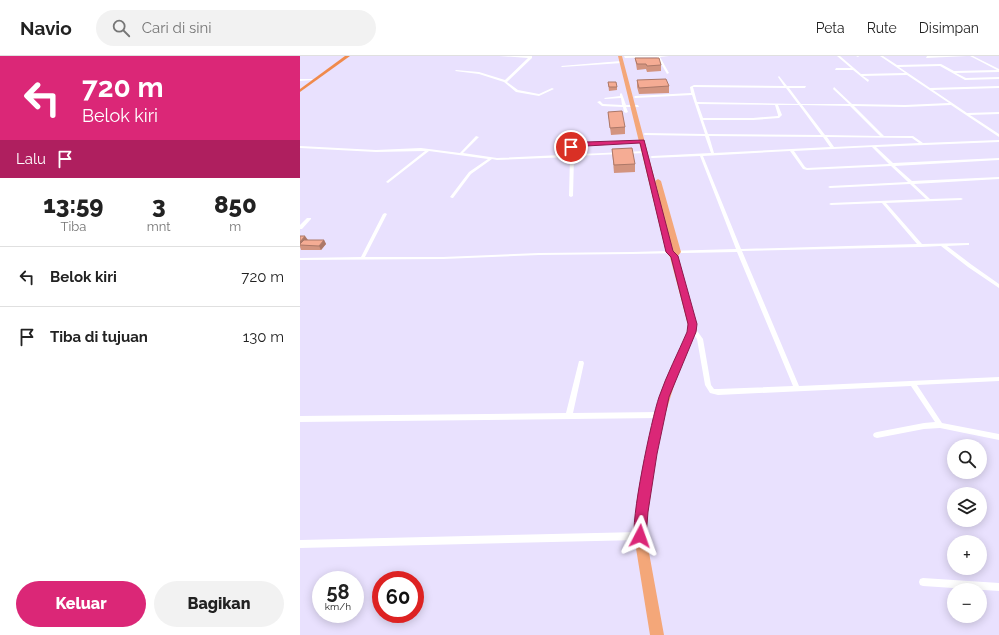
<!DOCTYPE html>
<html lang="id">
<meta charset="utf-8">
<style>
body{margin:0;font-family:Raleway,sans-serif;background:#f2f2f2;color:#222;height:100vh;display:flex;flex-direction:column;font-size:15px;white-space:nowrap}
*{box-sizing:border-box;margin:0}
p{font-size:13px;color:#767676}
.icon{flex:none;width:22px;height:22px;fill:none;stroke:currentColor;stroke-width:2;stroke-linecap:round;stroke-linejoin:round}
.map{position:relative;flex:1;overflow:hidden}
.sheet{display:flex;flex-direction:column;background:#fff;width:300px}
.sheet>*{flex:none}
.guide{background:#db2777;color:#fff;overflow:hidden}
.buttons{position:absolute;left:647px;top:383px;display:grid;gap:8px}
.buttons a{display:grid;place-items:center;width:40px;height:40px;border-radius:50%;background:#fff;box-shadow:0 2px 10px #0003;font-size:20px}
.speed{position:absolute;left:12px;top:515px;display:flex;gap:8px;font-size:20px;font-weight:700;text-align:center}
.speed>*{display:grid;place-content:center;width:52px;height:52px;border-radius:50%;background:#fff;box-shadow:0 2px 10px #0003;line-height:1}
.speed small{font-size:10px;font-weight:400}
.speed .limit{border:6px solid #d22;background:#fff;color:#111}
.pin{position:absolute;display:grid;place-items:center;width:34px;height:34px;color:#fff;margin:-17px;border:2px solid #fff;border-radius:50%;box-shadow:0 1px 4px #0007}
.me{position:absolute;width:44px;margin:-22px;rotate:4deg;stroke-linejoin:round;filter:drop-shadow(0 0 3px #0008)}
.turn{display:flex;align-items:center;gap:14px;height:84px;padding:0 16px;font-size:18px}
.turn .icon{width:52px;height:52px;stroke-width:2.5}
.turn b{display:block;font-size:28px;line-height:34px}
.then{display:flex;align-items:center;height:38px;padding:0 16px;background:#0003;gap:8px;font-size:15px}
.eta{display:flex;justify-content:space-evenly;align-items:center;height:68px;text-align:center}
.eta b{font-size:24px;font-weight:800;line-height:28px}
.action{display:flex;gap:8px;margin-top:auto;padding:8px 16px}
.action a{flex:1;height:46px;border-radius:24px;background:#db2777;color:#fff;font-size:16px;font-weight:800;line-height:46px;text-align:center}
.action a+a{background:#f2f2f2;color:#222}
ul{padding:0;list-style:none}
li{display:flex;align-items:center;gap:12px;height:60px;padding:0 16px;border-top:1px solid #e0e0e0}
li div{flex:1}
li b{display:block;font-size:15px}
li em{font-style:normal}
header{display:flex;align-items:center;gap:24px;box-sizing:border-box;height:56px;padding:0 20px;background:#fff;border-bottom:1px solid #e0e0e0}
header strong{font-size:19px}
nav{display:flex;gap:22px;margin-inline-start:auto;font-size:14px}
.search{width:280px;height:36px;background:#f2f2f2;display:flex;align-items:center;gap:10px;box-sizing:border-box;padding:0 14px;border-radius:22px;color:#767676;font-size:15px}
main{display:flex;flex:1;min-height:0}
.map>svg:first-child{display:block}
</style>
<header>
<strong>Navio</strong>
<div class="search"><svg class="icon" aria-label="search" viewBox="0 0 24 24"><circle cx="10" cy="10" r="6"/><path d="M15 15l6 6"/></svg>Cari di sini</div>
<nav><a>Peta</a><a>Rute</a><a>Disimpan</a></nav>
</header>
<main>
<section class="sheet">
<div class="guide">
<div class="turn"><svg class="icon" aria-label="left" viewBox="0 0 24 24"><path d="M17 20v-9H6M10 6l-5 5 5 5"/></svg><div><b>720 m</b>Belok kiri</div></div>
<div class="then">Lalu<svg class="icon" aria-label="arrive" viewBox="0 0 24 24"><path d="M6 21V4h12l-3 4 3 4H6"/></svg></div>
</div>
<div class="eta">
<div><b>13:59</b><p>Tiba</p></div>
<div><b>3</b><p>mnt</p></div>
<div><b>850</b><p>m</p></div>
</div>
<ul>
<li><svg class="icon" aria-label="left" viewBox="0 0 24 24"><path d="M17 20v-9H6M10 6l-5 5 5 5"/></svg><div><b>Belok kiri</b></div><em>720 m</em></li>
<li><svg class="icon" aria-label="arrive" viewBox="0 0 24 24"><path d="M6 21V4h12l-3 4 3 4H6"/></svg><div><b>Tiba di tujuan</b></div><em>130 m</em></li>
</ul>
<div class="action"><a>Keluar</a><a>Bagikan</a></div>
</section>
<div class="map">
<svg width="699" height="579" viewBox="0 0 699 579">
<rect width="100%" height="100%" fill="#e9e1fe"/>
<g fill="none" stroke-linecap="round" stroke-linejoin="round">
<g fill="#fff" fill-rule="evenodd">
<polygon points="199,0 232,0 232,2 207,26 218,34 239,38 252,32 254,33 239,40 216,36 204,26 179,18 155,15 156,14 179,16 205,24 228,2"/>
<polygon points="324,0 369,0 360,1 369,17 367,18 357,1 325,2"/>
<path d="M537,0H540L561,18L605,17L580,0H583L597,9L641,8L654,15L697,14L670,0H673L699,13V16L656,17L666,22L699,21V23L665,24L640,10L599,11L630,32L699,30V32L633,34L667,57L699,56V58L670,59L699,78V81L651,49L605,51L554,50L584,80H613L623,87L699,84V86L576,91L593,107L699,102V104L595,110L612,125L699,121V123L614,128L630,143L661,142L663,143L661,144L586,147L622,188L669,187V189H667L647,190L672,209L699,228V232L668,211L641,190L621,191H619L442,195L499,330L699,321V325L617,329L642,367L699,378V384L640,372L624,373L577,382L574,381L573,379L574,377L577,376L624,367L635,366L611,330L418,339L410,337L405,329L397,283L390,273L393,271L395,272L403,283L411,329L414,333H418L493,330L437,196L332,198L239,199L143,203L0,204V202L61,201L83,158L85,157L87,158L65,201H143L239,197L332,196L436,193L400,100L352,102L350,101L352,100L411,97L405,80L345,79L343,78L345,77L405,78L392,39L335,42L334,41L335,40L391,37L390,31L394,29L484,30L478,21L479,20L487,30H506L505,32H489L501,48H549L533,33L534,31L552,48L605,49L649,47L607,19L563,20L569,24L568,26L553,14H535L536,12H551ZM393,31L486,32L498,48L397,46ZM398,48L475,49L478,59V60L453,62H403ZM478,49H499L521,79L408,78L403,64H453L479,62L482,59ZM502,49L550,50L580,80L525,79ZM409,80L523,81L530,91L414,97ZM527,81L612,82L619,87L534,91ZM572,91L589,108L507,112L505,111L494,95ZM490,95L503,113L507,114L591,110L608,126L530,130L528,131L530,132L610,128L626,143L531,147L529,148L531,149L582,147L617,188L441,193L403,100Z"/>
<polygon points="556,0 559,0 558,1"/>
<polygon points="627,0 667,0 626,2"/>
<polygon points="321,5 322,7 262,11 261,10"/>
<polygon points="0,23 12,23 13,24 0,25"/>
<polygon points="321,37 322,38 326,49 338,49 339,51 326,51 328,56 326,57 324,56 323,51 302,50 297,46 300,45 303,48 322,49 321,42 305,43 304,42 320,40 320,38"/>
<polygon points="176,80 179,81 163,97 197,102 345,95 347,96 345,97 274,100 273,140 271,141 269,140 270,101 197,104 192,103 171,118 153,142 152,142 150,141 169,116 188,103 129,95 88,127 86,126 87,125 125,95 76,96 0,92 0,90 76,94 121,92 160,97"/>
<polygon points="343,84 343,86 342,86 286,89 271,92 269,91 286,87"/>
<polygon points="7,162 11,162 11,163 2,173 0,173 0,169"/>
<polygon points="279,305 283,305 284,307 273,357 360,356 362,357 363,359 362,361 360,362 0,366 0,360 266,357"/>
<polygon points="340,476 343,477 344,480 343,483 340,484 0,492 0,484"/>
<polygon points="623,522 699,527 699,535 623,530 620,529 619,526 620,523"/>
</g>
<polygon fill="#f4a779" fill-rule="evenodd" points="318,0 322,0 361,147 355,125 358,123 361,125 381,196 378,200 397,273 376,323 365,359 356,398 348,456 346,480 364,579 350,579 334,480 336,456 346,398 355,359 366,323 389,273 370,201 366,196"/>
<polygon fill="#f08a4c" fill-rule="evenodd" points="45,0 50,0 0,36 0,33"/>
</g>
<g fill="#d3947f">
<polygon points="335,2 361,9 361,15 347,16 346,13 337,14"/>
<polygon points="337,24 369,30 369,37 339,38 337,31"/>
<polygon points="308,26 317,31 317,34 309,35"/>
<polygon points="308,56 325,71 325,78 311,79"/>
<polygon points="312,93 335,108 335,116 314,117"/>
<polygon points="0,180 7,184 24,184 26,188 21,194 1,194 0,191"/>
</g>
<g fill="#ac7868">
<polygon points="5,180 8,184 0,188 0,186"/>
<polygon points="24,184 26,188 21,194 19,190"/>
</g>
<g fill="#f5ac94" stroke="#ac7868">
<polygon points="335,2 359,2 361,9 347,10 346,8 337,8"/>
<polygon points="366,23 369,30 339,32 337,24"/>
<polygon points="308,26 316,26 317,31 309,31"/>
<polygon points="322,55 325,71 310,72 308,56"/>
<polygon points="332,92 335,108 314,109 312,93"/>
<polygon points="0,180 5,180 0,186"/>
<polygon points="4,184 24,184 19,190 0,189 0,188"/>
</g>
<path fill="#db2777" stroke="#8e194d" d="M344,84L373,195L378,200L397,268L396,276L369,341L357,398L348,456L346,480L344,484L340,486L335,484C329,468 352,361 359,341C367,318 378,297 387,276L388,268L371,201L366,196L340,87L286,90L271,93L268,91L286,86Z"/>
</svg>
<div class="buttons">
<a><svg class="icon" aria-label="search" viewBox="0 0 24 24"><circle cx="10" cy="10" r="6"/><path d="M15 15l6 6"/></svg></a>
<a><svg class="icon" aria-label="layers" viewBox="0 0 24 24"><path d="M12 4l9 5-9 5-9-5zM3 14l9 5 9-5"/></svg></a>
<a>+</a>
<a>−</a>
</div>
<div class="speed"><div>58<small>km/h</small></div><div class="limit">60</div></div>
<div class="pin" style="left:271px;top:91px;background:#d93025"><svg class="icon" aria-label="arrive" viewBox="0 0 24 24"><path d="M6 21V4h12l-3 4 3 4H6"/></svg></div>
<svg class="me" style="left:340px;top:480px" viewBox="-20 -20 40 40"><path d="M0-17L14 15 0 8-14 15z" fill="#db2777" stroke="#fff" stroke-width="4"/></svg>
</div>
</main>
